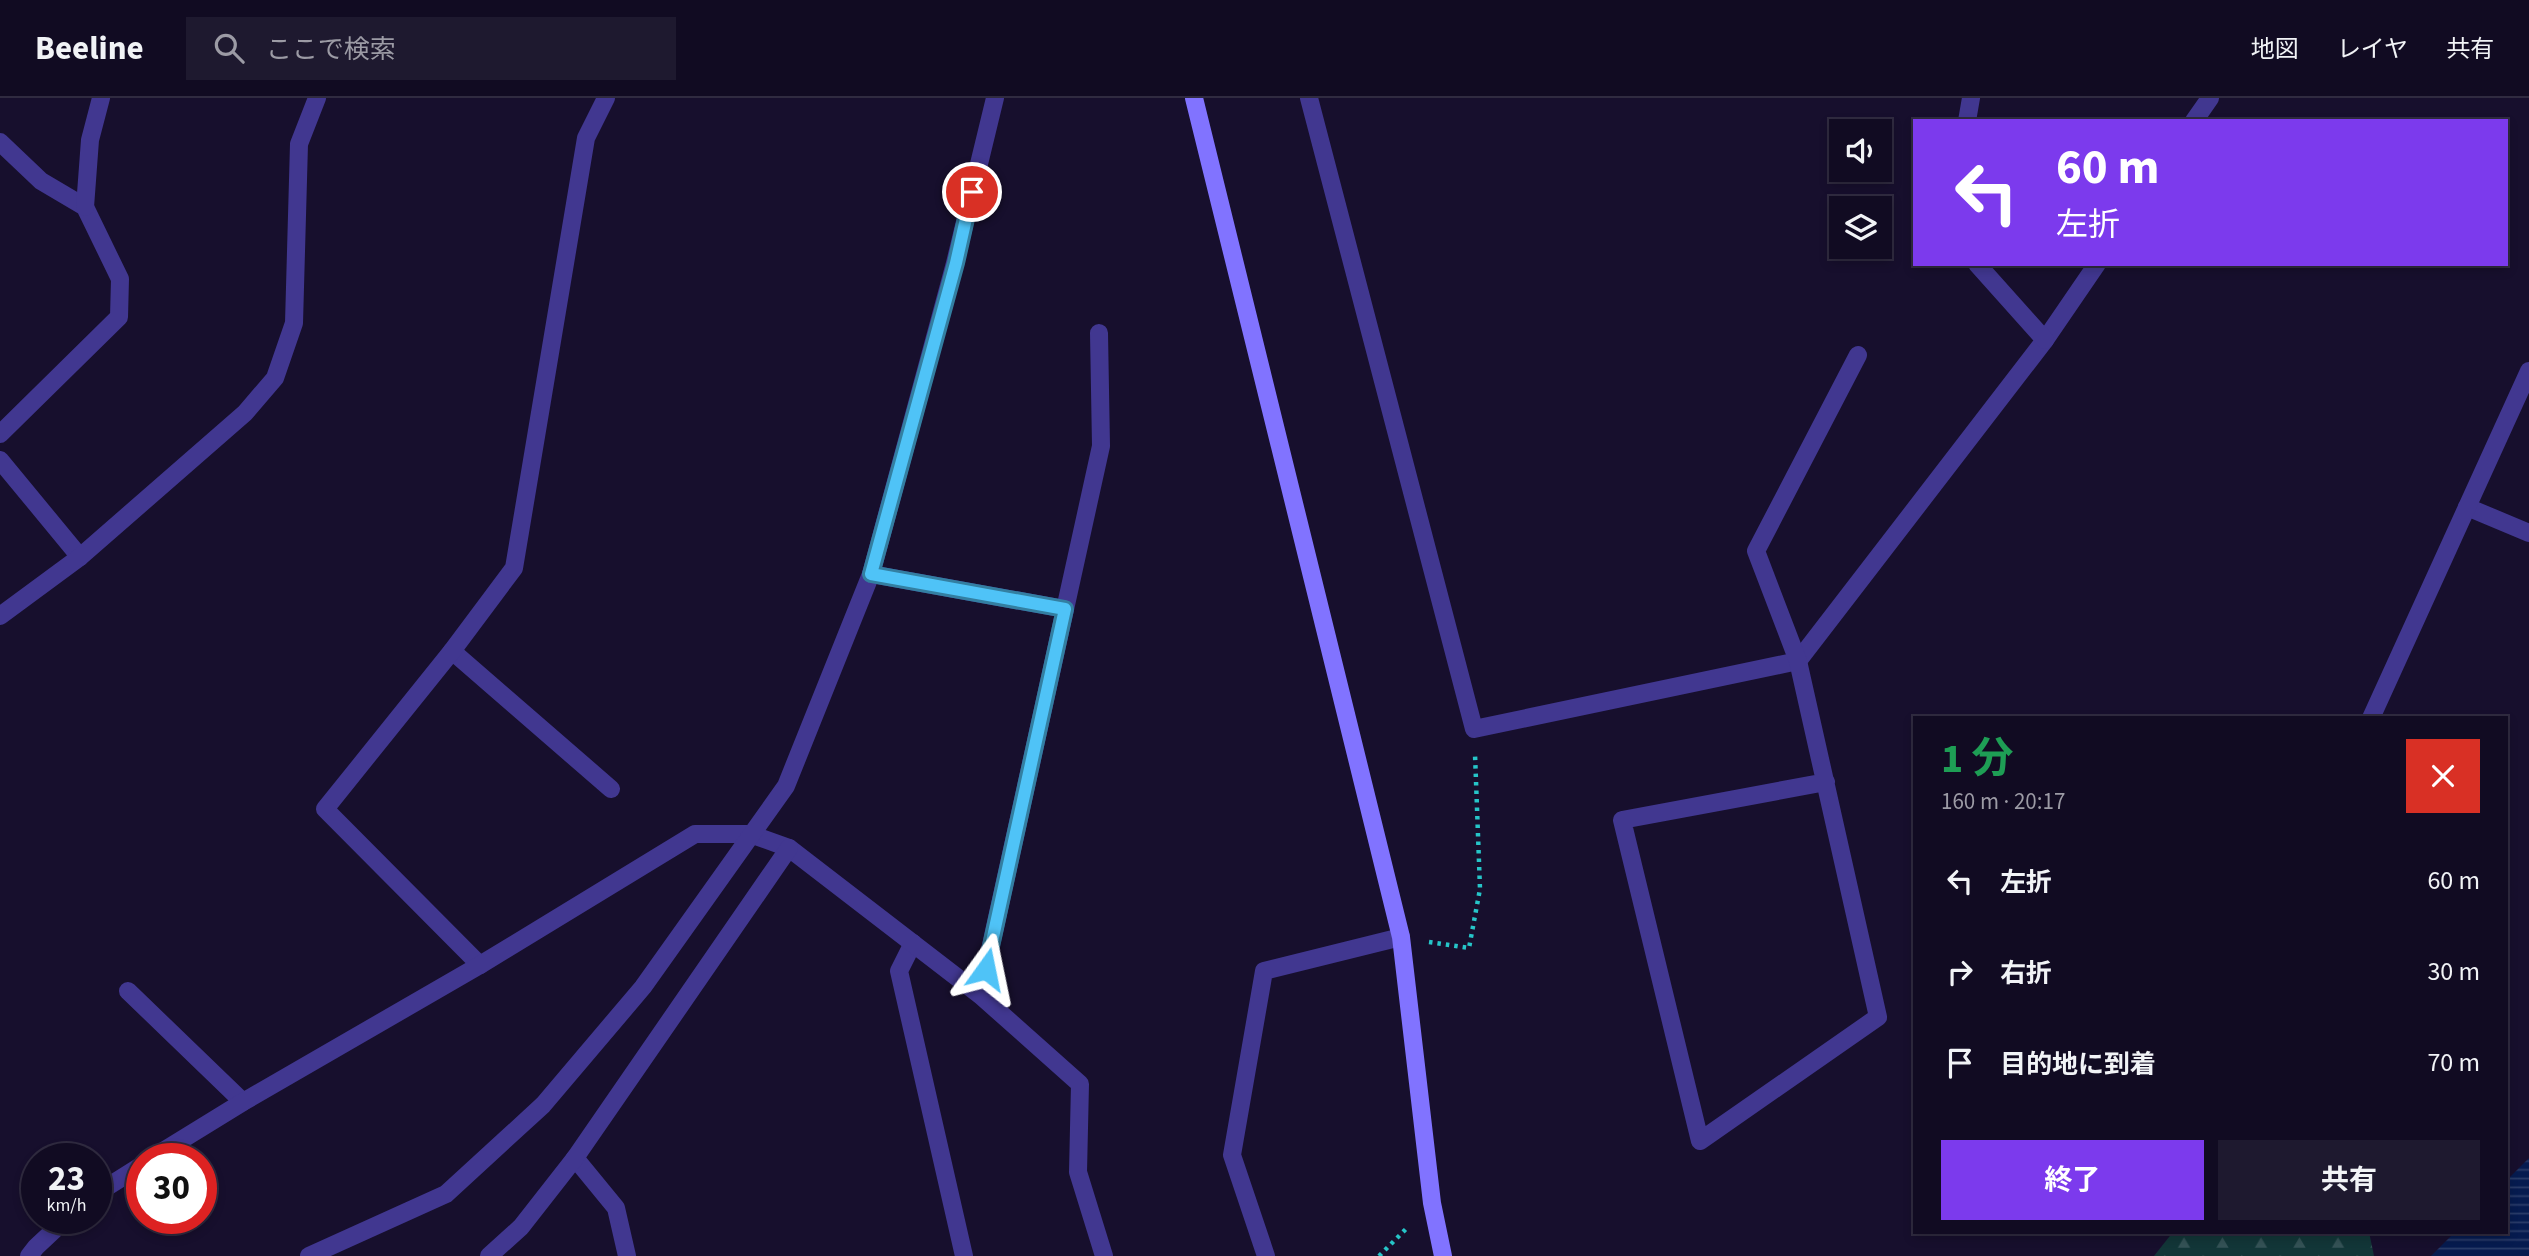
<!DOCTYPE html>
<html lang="ja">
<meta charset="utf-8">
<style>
body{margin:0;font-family:"Source Sans 3","Noto Sans JP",sans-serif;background:#1e192f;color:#f1f3f6;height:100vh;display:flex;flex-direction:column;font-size:26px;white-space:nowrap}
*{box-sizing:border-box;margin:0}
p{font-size:23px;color:#9c9ba5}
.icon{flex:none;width:38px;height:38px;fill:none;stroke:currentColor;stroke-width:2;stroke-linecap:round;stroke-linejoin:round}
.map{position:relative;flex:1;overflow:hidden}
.side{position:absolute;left:1913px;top:618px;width:595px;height:518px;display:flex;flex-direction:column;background:#110b22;border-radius:0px;box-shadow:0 4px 10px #0003,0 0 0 2px #302b40}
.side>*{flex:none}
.guide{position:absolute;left:1913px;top:21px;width:595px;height:147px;border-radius:0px;box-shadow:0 4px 10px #0003,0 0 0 2px #302b40;background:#7c3aed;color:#fff;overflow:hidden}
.controls{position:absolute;left:1829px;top:21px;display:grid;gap:14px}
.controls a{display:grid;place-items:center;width:63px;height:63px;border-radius:0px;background:#110b22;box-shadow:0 4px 10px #0003,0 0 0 2px #302b40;font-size:35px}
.speed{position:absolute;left:21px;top:1045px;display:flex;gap:14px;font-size:35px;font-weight:700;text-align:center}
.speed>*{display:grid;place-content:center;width:91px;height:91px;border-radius:50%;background:#110b22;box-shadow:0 4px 10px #0003,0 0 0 2px #302b40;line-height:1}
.speed small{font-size:18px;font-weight:400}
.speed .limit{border:10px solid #d22;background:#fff;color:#111}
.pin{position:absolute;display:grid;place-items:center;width:60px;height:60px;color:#fff;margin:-30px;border:4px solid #fff;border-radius:50%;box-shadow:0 2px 7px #0007}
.me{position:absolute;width:77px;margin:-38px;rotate:12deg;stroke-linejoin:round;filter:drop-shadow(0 0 5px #0008)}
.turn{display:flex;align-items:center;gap:24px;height:147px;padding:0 28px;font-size:32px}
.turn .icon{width:91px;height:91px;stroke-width:2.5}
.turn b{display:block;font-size:49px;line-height:60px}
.round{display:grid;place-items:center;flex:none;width:74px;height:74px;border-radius:0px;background:#1e192f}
.headline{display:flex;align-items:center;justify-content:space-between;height:119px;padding:0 28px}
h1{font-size:42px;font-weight:700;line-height:52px;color:#1e9e55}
.primary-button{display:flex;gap:14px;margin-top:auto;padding:14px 28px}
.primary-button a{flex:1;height:80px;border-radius:0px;background:#7c3aed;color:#fff;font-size:28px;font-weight:700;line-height:80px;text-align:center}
.primary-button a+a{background:#1e192f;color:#f1f3f6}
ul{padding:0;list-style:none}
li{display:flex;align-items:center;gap:21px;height:91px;padding:0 28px}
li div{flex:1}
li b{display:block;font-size:26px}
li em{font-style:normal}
header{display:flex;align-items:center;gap:42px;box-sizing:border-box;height:98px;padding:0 35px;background:#110b22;border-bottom:2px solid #302b40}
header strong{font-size:33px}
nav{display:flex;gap:38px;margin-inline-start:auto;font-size:24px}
.search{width:490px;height:63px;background:#1e192f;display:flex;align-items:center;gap:18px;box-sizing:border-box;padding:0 24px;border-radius:0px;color:#9c9ba5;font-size:26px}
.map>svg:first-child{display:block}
</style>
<header>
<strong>Beeline</strong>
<div class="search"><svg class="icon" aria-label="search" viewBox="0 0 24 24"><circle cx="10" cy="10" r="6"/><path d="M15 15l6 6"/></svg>ここで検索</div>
<nav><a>地図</a><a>レイヤ</a><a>共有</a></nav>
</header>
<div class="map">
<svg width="2529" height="1158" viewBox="0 0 2529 1158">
<defs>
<pattern id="forest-firs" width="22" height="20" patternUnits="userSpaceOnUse" patternTransform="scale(1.75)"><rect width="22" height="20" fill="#123638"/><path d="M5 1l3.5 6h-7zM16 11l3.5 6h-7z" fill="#345256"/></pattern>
<pattern id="water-rules" width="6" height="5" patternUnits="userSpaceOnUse" patternTransform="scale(1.75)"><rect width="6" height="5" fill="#061b4f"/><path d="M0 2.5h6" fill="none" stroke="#2a3c69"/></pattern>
</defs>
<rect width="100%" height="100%" fill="#170f2d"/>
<polygon fill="url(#forest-firs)" points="2173,1134 2369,1134 2374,1158 2154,1158"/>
<polygon fill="url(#water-rules)" points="2529,1060 2529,1158 2431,1158 2455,1134 2506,1134 2506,1083"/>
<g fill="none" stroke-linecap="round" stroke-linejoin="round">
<g stroke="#26c5c8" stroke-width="4.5" stroke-dasharray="3.5 5" stroke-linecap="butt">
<polyline points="1429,844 1469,850 1480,791 1475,656"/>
<polyline points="1379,1158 1408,1129"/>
</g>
<g stroke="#413790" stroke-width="18">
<polyline points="1309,0 1474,631 1798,563 2045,242 2097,166"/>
<polyline points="1967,23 1971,0"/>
<polyline points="2194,23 2210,0"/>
<polyline points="0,44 41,83 85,109 120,181 119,219 0,336"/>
<polyline points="85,109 90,42 101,0"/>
<polyline points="1977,166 2045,242"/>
<polyline points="0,362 80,459"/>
<polyline points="2467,409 2529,435"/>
<polyline points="871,476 1065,511"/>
<polyline points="0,518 80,459 245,315 275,280 294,225 299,46 317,0"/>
<polyline points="452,553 611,691"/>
<polyline points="2371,620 2529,273"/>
<polyline points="1826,684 1622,722 1700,1043 1878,919 1798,563 1756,453 1858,257"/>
<polyline points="913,845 899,873 964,1158"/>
<polyline points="480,867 325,711 452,553 514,470 586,40 606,0"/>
<polyline points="128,893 243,1004"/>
<polyline points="980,897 1101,348 1099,235"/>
<polyline points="152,1060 243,1004 480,867 695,736 750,736 789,750 980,897 1080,986 1078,1074 1104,1158"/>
<polyline points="575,1060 616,1110 627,1158"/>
<polyline points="96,1096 142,1067"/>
<polyline points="29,1158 36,1149 67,1120"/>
<polyline points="309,1158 446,1096 543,1007 643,889 786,688 871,476 955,165 995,0"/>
<polyline points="489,1158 521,1129 575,1060 789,750"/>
<polyline points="1266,1158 1232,1057 1264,873 1401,839"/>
</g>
<polyline stroke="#8173ff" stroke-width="18" points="1194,0 1401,839 1432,1105 1443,1158"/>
</g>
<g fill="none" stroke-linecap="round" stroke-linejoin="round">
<g stroke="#337fa1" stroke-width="18">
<polyline id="route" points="972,94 956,165 871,476 1065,511 986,871"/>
</g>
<use href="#route" stroke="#4fc3f7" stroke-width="12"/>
</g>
</svg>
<div class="controls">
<a><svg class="icon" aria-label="sound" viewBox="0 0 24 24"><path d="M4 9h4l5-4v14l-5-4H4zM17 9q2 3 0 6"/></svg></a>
<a><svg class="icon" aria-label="layers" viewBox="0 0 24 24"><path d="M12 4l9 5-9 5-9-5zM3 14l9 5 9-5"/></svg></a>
</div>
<div class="speed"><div>23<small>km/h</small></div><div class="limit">30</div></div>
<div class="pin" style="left:972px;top:94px;background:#d93025"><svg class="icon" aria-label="arrive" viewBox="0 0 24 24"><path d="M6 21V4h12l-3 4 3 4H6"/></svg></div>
<svg class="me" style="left:986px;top:871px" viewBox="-20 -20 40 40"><path d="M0-17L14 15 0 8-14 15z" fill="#4fc3f7" stroke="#fff" stroke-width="4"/></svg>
<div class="guide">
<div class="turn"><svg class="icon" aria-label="left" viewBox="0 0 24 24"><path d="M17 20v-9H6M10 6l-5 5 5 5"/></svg><div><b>60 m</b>左折</div></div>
</div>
<section class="side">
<div class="headline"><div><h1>1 分</h1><p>160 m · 20:17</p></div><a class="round" style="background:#d93025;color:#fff"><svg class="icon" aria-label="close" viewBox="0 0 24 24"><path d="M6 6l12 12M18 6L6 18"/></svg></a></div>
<ul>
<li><svg class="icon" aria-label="left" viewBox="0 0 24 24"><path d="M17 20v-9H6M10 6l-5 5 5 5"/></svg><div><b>左折</b></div><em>60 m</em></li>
<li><svg class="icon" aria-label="right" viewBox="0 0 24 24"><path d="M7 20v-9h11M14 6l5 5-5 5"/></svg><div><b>右折</b></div><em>30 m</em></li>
<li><svg class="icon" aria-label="arrive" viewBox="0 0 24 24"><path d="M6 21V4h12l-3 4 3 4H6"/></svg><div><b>目的地に到着</b></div><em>70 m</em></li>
</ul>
<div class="primary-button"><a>終了</a><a>共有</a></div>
</section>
</div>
